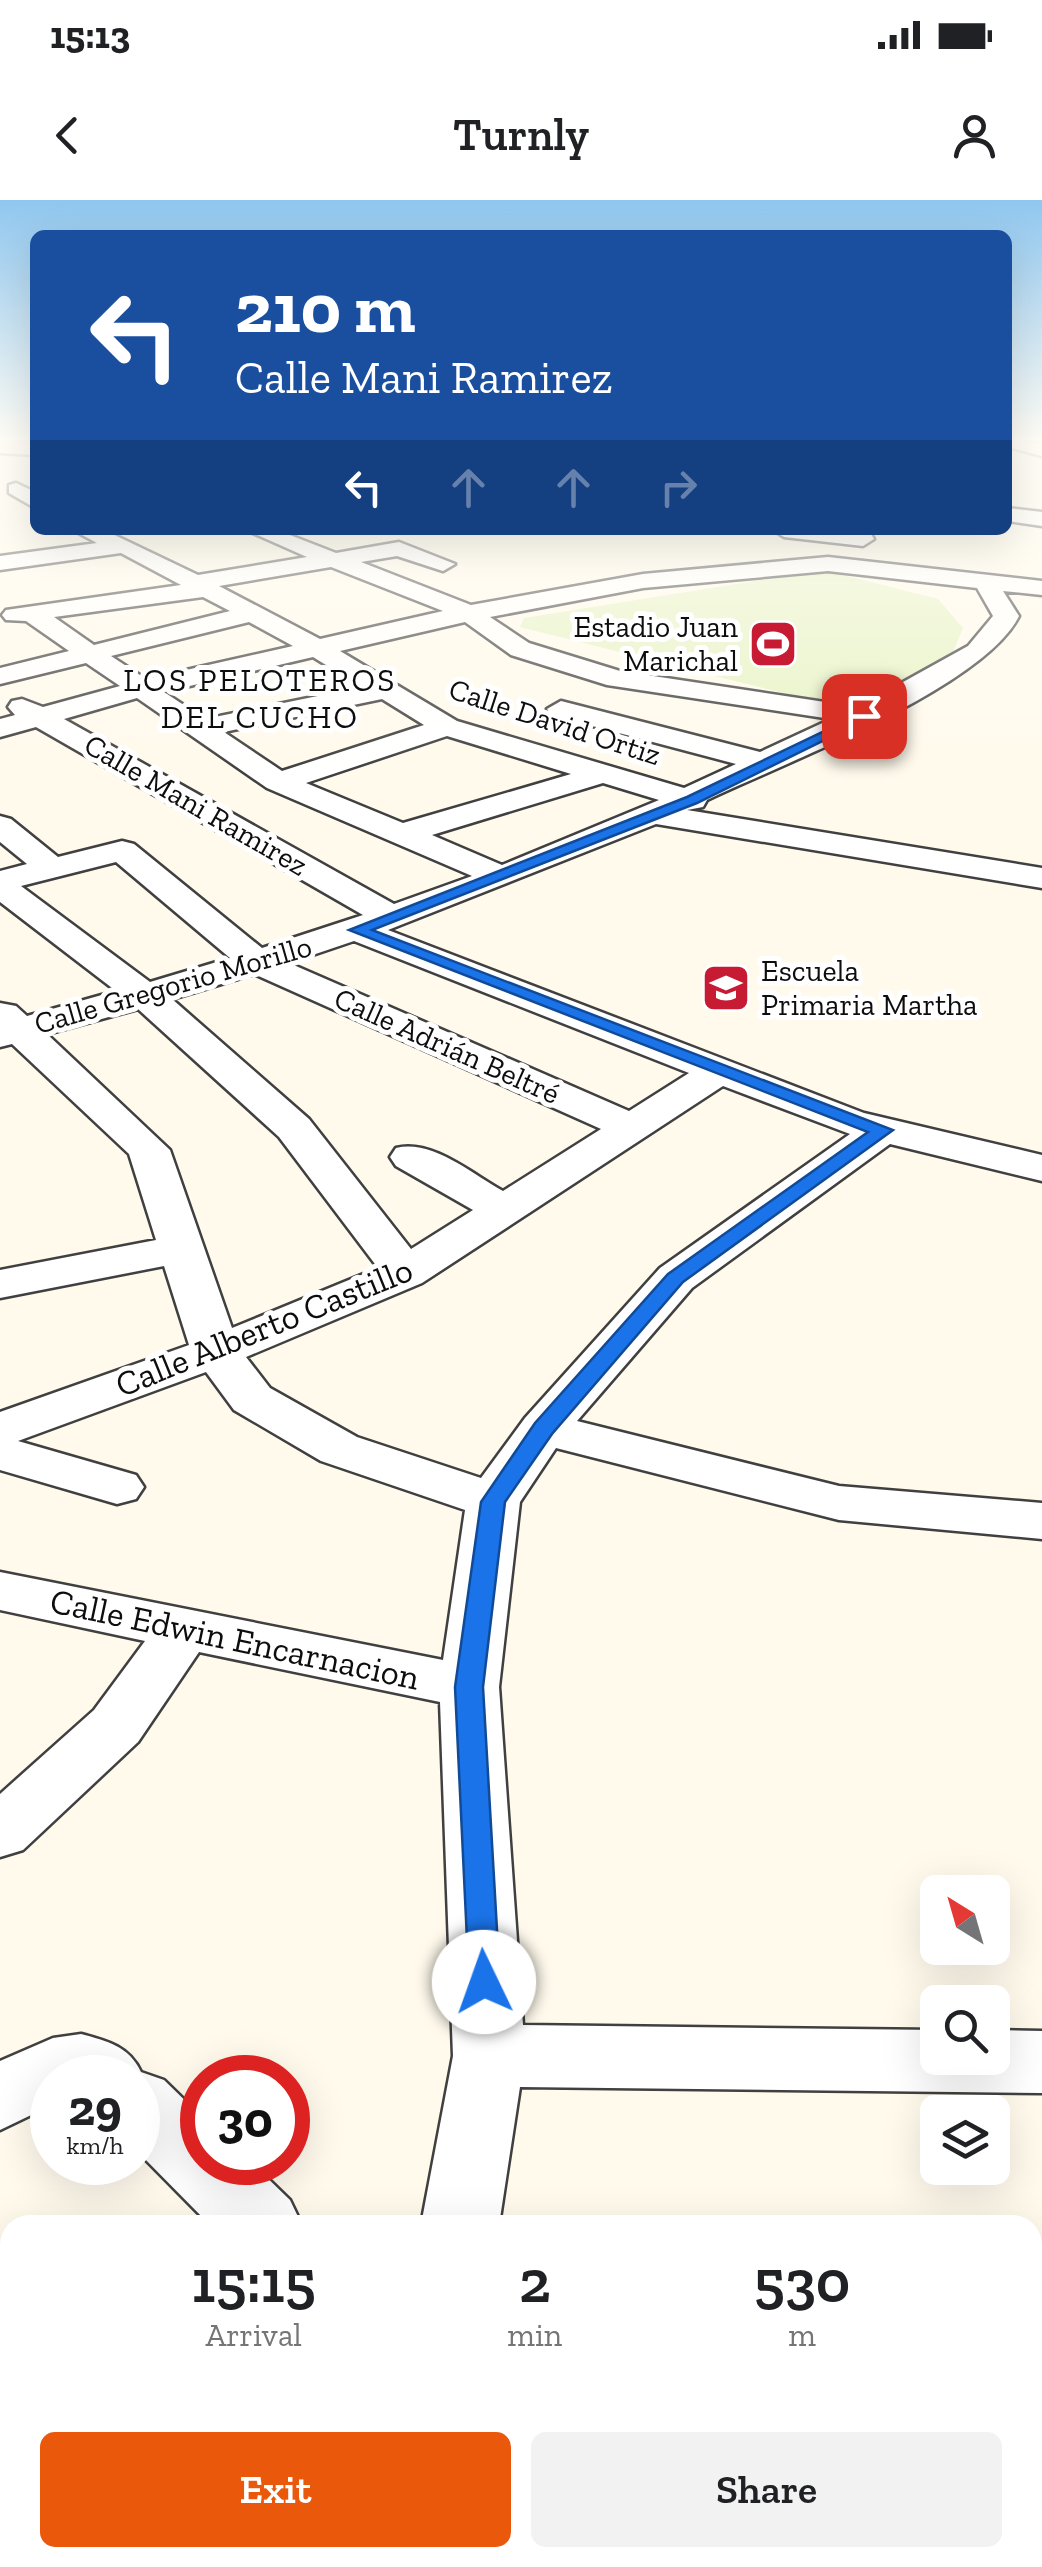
<!DOCTYPE html>
<meta charset="utf-8">
<style>
body{margin:0;font-family:"Zilla Slab",serif;background:#f2f2f2;color:#202124;height:100vh;display:flex;flex-direction:column;font-size:38px;white-space:nowrap}
*{box-sizing:border-box;margin:0}
p{font-size:32px;color:#757577}
.icon{flex:none;width:55px;height:55px;fill:none;stroke:currentColor;stroke-width:2;stroke-linecap:round;stroke-linejoin:round}
.map{position:relative;flex:1;overflow:hidden}
.drawer{position:absolute;left:0px;top:2015px;width:1042px;height:352px;display:flex;flex-direction:column;background:#fff;border-radius:30px 30px 0 0;box-shadow:0 10px 40px #0002}
.drawer>*{flex:none}
.guide{position:absolute;left:30px;top:30px;width:982px;height:305px;border-radius:15px;box-shadow:0 10px 40px #0002;background:#1a4fa0;color:#fff;overflow:hidden}
.needle{width:65px;rotate:323deg}
.buttons{position:absolute;left:920px;top:1675px;display:grid;gap:20px}
.buttons a{display:grid;place-items:center;width:90px;height:90px;border-radius:15px;background:#fff;box-shadow:0 10px 40px #0002;font-size:50px}
.speed{position:absolute;left:30px;top:1855px;display:flex;gap:20px;font-size:50px;font-weight:700;text-align:center}
.speed>*{display:grid;place-content:center;width:130px;height:130px;border-radius:50%;background:#fff;box-shadow:0 10px 40px #0002;line-height:1}
.speed small{font-size:25px;font-weight:400}
.speed .limit{border:15px solid #d22;background:#fff;color:#111}
.pin{position:absolute;display:grid;place-items:center;width:85px;height:85px;color:#fff;margin:-42px;border-radius:20px;box-shadow:0 5px 15px #0006}
.me{position:absolute;width:110px;margin:-55px;rotate:357deg;stroke-linejoin:round;filter:drop-shadow(0 0 8px #0008)}
.turn{display:flex;align-items:center;gap:35px;height:210px;padding:0 40px;font-size:45px}
.turn .icon{width:130px;height:130px;stroke-width:2.5}
.turn b{display:block;font-size:70px;line-height:85px}
.lanes{display:flex;align-items:center;height:95px;padding:0 40px;background:#0003;justify-content:center;gap:50px;direction:ltr}
.lanes .off{opacity:.35}
.eta{display:flex;justify-content:space-evenly;align-items:center;height:170px;text-align:center}
.eta b{font-size:60px;font-weight:600;line-height:70px}
.primary-button{display:flex;gap:20px;margin-top:auto;padding:20px 40px}
.primary-button a{flex:1;height:115px;border-radius:15px;background:#ea580c;color:#fff;font-size:40px;font-weight:600;line-height:115px;text-align:center}
.primary-button a+a{background:#f2f2f2;color:#202124}
.status{display:flex;justify-content:space-between;align-items:center;height:70px;padding:0 50px;background:#fff;direction:ltr}
.status svg{height:28px;fill:currentColor}
header{display:flex;justify-content:space-between;align-items:center;height:130px;padding:0 40px;background:#fff;font-size:45px;font-weight:600}
.map>svg:first-child{display:block}
</style>
<div class="status"><b>15:13</b><svg viewBox="0 0 49 12"><path d="M0 12V9h3v3zM5 12V6h3v6zM10 12V3h3v9zM15 12V0h3v12zM26 1h20v11H26zM47 4h2v5h-2z"/></svg></div>
<header><svg class="icon" aria-label="back" viewBox="0 0 24 24"><path d="M15 5l-7 7 7 7"/></svg>Turnly<svg class="icon" aria-label="person" viewBox="0 0 24 24"><circle cx="12" cy="8" r="4"/><path d="M4 21q1-7 8-7t8 7"/></svg></header>
<div class="map">
<svg width="1042" height="2367" viewBox="0 0 1042 2367">
<rect width="100%" height="100%" fill="#fffaec"/>
<polygon fill="#e7f3c5" points="823,370 938,399 963,428 949,461 895,489 835,506 520,427 524,418"/>
<g fill="none" stroke-linecap="round" stroke-linejoin="round">
<g stroke="#404040" stroke-width="5">
<g id="minor">
<polygon points="1008,239 1042,244 1042,256 1008,247"/>
<polygon points="0,241 35,243 35,255 0,253"/>
<polygon points="16,283 35,292 35,308 9,293 9,285"/>
<polygon points="1008,308 1042,312 1042,326 1008,321"/>
<path d="M73,330H104L198,375L307,357L246,330H277L336,353L399,342L455,364L443,371L397,356L361,362L471,405L643,374L828,357L1042,381V395L1003,391L1019,416C983,488 784,563 707,600L703,607L687,610L1042,668V688L656,624L388,730L864,913L1042,955V981L890,944L692,1088L577,1221L839,1286L1042,1303V1339L839,1320L556,1248L520,1302L499,1487L523,1825L938,1830V1858H992V1830L1042,1831V1893L520,1887L499,2025H421L453,1856L440,1502L199,1452L138,1542L23,1650L0,1657V1594L94,1510L145,1441L0,1410V1372L443,1460L465,1310L321,1261L234,1210L206,1172L18,1241L136,1275L144,1287L136,1299L117,1304L0,1270V1212L189,1145L164,1066L0,1098V1070L156,1040L129,954L12,844L0,847V803L16,806L27,816L116,791L0,702V671L27,664L0,642V616L11,619L58,657L122,641L134,644L262,748L363,715L36,527L0,537V519L15,515L8,507L12,501L22,499L43,507L120,486L86,463L0,484V468L69,451L26,421L6,420L2,415L6,410L181,385L121,353L0,370V356L97,343ZM331,367L443,411L320,439L219,386ZM828,371L977,388L993,416L968,446L858,507L620,471L529,443L490,417L643,388ZM203,397L230,411L94,445L54,417ZM249,422L293,446L146,479L111,456ZM465,422L511,455L607,485L831,519L760,552L561,501L547,509L551,515L736,564L684,588L457,521L340,451ZM313,457L362,487L205,519L164,492ZM137,498L267,588L472,676L394,704L64,519ZM382,499L424,525L282,571L224,532ZM447,536L571,574L403,623L306,583ZM603,583L659,600L502,665L432,635ZM116,662L230,758L150,782L21,686ZM354,741L689,873L629,911L289,763ZM254,774L601,929L503,991C472,974 432,939 396,948L390,957L396,966L473,1010L411,1049L309,919L172,799ZM138,809L279,937L378,1068L232,1128L170,950L47,834ZM723,886L850,934L660,1068L525,1218L481,1278L357,1237L270,1188L246,1157L422,1083Z"/>
<polygon points="773,330 871,334 874,339 863,346 784,337"/>
<path d="M81,1834C107,1841 129,1846 141,1872L164,1880L202,1917V1962H251L290,2000L302,2025H210L138,1952V1878H52V1905L0,1930V1861L53,1838Z"/>
<polygon points="1032,2313 1042,2315 1042,2367 992,2367 988,2358 1032,2358"/>
<polygon points="335,2358 423,2358 421,2367 333,2367"/>
</g>
</g>
<use href="#minor" fill="#fff" fill-rule="evenodd"/>
</g>
<linearGradient id="sky" x2="0" y2="1"><stop stop-color="#90c7ef"/><stop offset="0.42" stop-color="#fffdf6"/><stop offset="1" stop-color="#fffdf6" stop-opacity="0"/></linearGradient>
<rect width="1042" height="570" fill="url(#sky)"/>
<polygon fill="#1a73e8" stroke="#114b97" stroke-width="2.5" points="864,512 869,518 697,603 372,730 893,930 683,1082 552,1234 505,1302 483,1487 500,1782 496,1791 484,1795 473,1791 469,1782 455,1487 481,1302 535,1223 668,1074 868,932 349,730 687,597"/>
<defs>
<g id="stadium-square" transform="scale(2.5)"><rect x="-9" y="-9" width="18" height="18" rx="4" fill="#c61b32" stroke="#fff"/><path d="M0-5a6.5 5 0 1 0 0 10a6.5 5 0 1 0 0-10ZM-3.5-1.8h7v3.6h-7Z" fill="#fff"/></g>
<g id="school-square" transform="scale(2.5)"><rect x="-9" y="-9" width="18" height="18" rx="4" fill="#c61b32" stroke="#fff"/><path d="M0-5L7-2L0 1L-7-2ZM-4 1L0 2.5L4 1V4Q0 6-4 4Z" fill="#fff"/></g>
</defs>
<g fill-rule="evenodd">
<use href="#stadium-square" x="773" y="444"/>
<use href="#school-square" x="726" y="788"/>
</g>
<g text-anchor="middle" stroke-width="10" stroke-linejoin="round" paint-order="stroke">
<g font-size="30" fill="#0d0d0d" stroke="#fff" text-anchor="end">
<text x="738" y="437">Estadio Juan<tspan x="738" dy="34">Marichal</tspan></text>
<text x="761" y="781" text-anchor="start">Escuela<tspan x="761" dy="34">Primaria Martha</tspan></text>
</g>
<g font-size="30" fill="#0d0d0d" stroke="#fff">
<text transform="translate(555 522) rotate(18)" y="10">Calle David Ortiz</text>
<text transform="translate(196 605) rotate(30)" y="10">Calle Mani Ramirez</text>
<text transform="translate(173 785) rotate(-16)" y="10">Calle Gregorio Morillo</text>
<text transform="translate(447 846) rotate(24)" y="10">Calle Adrián Beltré</text>
</g>
<g font-size="32" letter-spacing="2.5" fill="#0d0d0d" stroke="#fff">
<text x="260" y="491">LOS PELOTEROS<tspan x="260" dy="37">DEL CUCHO</tspan></text>
</g>
<g font-size="35" fill="#0d0d0d" stroke="#fff">
<text transform="translate(264 1127) rotate(-22)" y="12">Calle Alberto Castillo</text>
<text transform="translate(235 1439) rotate(12)" y="12">Calle Edwin Encarnacion</text>
</g>
</g>
</svg>
<div class="buttons">
<a><svg class="needle" viewBox="-14 -14 28 28"><path d="M0-13l5 13h-10z" fill="#e53935"/><path d="M0 13l5-13h-10z" fill="#757577"/></svg></a>
<a><svg class="icon" aria-label="search" viewBox="0 0 24 24"><circle cx="10" cy="10" r="6"/><path d="M15 15l6 6"/></svg></a>
<a><svg class="icon" aria-label="layers" viewBox="0 0 24 24"><path d="M12 4l9 5-9 5-9-5zM3 14l9 5 9-5"/></svg></a>
</div>
<div class="speed"><div>29<small>km/h</small></div><div class="limit">30</div></div>
<div class="pin" style="left:864px;top:516px;background:#d93025"><svg class="icon" aria-label="arrive" viewBox="0 0 24 24"><path d="M6 21V4h12l-3 4 3 4H6"/></svg></div>
<svg class="me" style="left:484px;top:1782px" viewBox="-20 -20 40 40"><circle r="19" fill="#fff"/><path d="M0-13L10 11 0 6-10 11z" fill="#1a73e8"/></svg>
<div class="guide">
<div class="turn"><svg class="icon" aria-label="left" viewBox="0 0 24 24"><path d="M17 20v-9H6M10 6l-5 5 5 5"/></svg><div><b>210 m</b>Calle Mani Ramirez</div></div>
<div class="lanes"><svg class="icon" aria-label="left" viewBox="0 0 24 24"><path d="M17 20v-9H6M10 6l-5 5 5 5"/></svg><svg class="icon off" aria-label="ahead" viewBox="0 0 24 24"><path d="M12 20V5M6 11l6-6 6 6"/></svg><svg class="icon off" aria-label="ahead" viewBox="0 0 24 24"><path d="M12 20V5M6 11l6-6 6 6"/></svg><svg class="icon off" aria-label="right" viewBox="0 0 24 24"><path d="M7 20v-9h11M14 6l5 5-5 5"/></svg></div>
</div>
<section class="drawer">
<div class="eta">
<div><b>15:15</b><p>Arrival</p></div>
<div><b>2</b><p>min</p></div>
<div><b>530</b><p>m</p></div>
</div>
<div class="primary-button"><a>Exit</a><a>Share</a></div>
</section>
</div>
